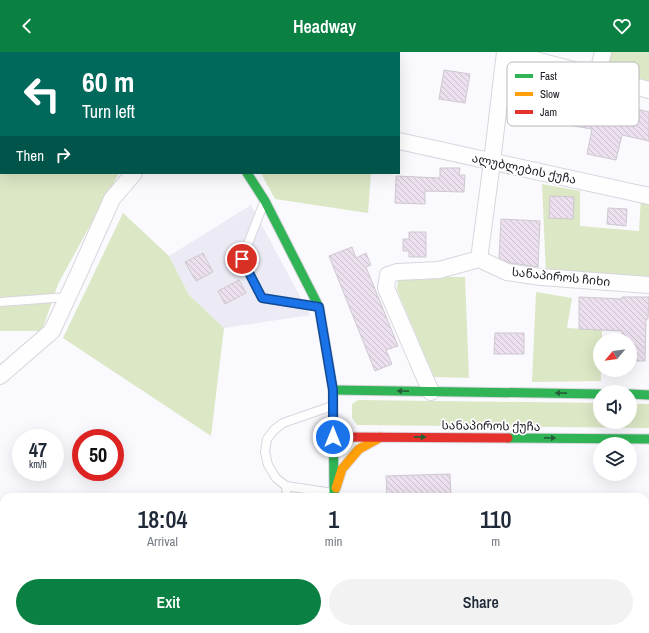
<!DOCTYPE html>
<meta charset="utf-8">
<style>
body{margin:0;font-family:"Archivo Narrow","Noto Sans Georgian",sans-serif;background:#f2f2f3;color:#1f2937;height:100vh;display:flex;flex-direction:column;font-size:15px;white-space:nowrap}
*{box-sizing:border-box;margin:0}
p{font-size:13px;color:#747a83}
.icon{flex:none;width:22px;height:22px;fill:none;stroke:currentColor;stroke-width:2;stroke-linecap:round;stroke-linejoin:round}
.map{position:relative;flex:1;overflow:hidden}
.side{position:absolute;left:0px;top:441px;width:649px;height:140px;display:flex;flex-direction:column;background:#fff;border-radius:12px 12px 0 0;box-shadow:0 4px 16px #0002}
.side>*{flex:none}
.guide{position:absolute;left:0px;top:0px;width:400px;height:122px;box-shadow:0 4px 16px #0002;background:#00695c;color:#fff;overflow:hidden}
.needle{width:26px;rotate:241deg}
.controls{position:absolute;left:593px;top:281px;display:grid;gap:8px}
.controls a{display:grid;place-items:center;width:44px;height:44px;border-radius:50%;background:#fff;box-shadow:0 4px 16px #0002;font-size:20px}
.speed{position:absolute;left:12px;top:377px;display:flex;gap:8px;font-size:20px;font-weight:700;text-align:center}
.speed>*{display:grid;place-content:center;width:52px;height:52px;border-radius:50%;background:#fff;box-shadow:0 4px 16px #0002;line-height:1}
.speed small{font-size:10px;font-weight:400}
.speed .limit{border:6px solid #d22;background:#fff;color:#111}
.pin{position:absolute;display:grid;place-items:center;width:34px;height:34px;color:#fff;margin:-17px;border:2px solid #fff;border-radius:50%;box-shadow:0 1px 4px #0007}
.me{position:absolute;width:44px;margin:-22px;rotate:0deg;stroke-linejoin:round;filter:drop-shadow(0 0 3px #0008)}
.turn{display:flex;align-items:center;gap:14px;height:84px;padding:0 16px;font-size:18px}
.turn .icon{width:52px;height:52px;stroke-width:2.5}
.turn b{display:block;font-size:28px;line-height:34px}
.then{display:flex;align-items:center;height:38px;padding:0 16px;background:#0003;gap:8px;font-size:15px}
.eta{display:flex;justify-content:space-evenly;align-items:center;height:68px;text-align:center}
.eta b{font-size:24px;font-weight:600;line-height:28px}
.primary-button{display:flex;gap:8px;margin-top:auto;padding:8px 16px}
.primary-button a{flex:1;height:46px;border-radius:24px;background:#0b8043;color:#fff;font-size:16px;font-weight:600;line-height:46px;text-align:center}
.primary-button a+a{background:#f2f2f3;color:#1f2937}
header{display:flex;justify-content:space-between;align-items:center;height:52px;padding:0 16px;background:#0b8043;color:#fff;font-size:18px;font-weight:600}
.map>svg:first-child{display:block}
</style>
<header><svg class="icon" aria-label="back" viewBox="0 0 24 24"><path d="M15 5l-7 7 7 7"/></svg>Headway<svg class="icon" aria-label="heart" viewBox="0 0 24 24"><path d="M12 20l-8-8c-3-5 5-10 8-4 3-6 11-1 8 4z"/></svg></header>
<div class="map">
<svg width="649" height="581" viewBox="0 0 649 581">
<defs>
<pattern id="industrial-furrows" width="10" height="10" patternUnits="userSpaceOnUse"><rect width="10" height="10" fill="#eceaf4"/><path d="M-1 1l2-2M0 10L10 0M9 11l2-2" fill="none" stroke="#cac8d1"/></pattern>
<pattern id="building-back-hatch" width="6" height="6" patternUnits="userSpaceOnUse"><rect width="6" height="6" fill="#ecdfee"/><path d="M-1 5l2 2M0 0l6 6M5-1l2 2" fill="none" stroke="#cabfcc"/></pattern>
</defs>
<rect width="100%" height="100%" fill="#faf9fd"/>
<polygon fill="#eceaf4" points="251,153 310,263 224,276 189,243 169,204"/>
<rect fill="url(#industrial-furrows)" x="374" y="577" width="29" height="4"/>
<g fill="#dbe7c5">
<polygon points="52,0 145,0 146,1 51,1"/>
<polygon points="607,0 649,0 649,34 602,22"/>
<polygon points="0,70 1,70 1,121 119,121 58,232 42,279 0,279"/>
<polygon points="261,121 371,121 368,161 275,147"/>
<polygon points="542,132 580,139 580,174 639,179 641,145 649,146 649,229 546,222"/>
<polygon points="123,161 169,204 189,243 224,276 211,384 63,286"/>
<polygon points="406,225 465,225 469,326 434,325 397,238 398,227"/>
<polygon points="536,240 572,246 567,276 602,278 602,288 600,288 601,329 532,330"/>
<polygon points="358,348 600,351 600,370 630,370 630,352 649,352 649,376 357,373 352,366 352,352"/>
<polygon points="645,521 649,521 649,581 403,581 403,577 645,577"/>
</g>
<polygon fill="#cde0f5" points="0,0 52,0 51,1 1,1 1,70 0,70"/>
<g fill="url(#building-back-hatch)" stroke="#cdc9cf">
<polygon points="444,18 470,22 465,51 439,47"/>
<polygon points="560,43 601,51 602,49 649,60 649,89 622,83 616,108 587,102 592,77 555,71"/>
<polygon points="440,116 460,116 459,123 465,123 464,140 425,139 425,152 395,151 396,124 440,126"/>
<polygon points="550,144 574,145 573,167 549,166"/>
<polygon points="608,156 627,157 626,174 607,172"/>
<polygon points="501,167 540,169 538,215 510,211 499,206"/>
<polygon points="409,180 426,180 426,205 409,205 409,199 403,199 403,187 409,187"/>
<polygon points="352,195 356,206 366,201 371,213 366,215 398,294 386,298 392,312 375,319 329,204"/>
<polygon points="203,201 213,220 196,229 185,210"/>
<polygon points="239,228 246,241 225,252 218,239"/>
<polygon points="579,245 622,247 622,245 649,245 648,267 646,267 645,309 630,309 630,288 622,288 622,279 579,277"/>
<polygon points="495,281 524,281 524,302 494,302"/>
<polygon points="450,422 451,445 387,445 386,424"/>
</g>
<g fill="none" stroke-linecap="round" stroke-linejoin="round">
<g stroke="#d8d6dd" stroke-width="10">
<g id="lane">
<polyline points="75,1 77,0"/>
<polyline points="263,153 242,207 262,246 316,254"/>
<polyline points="0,250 68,245"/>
<polyline points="332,354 283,371 274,378 267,387 265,400 268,413 276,426 286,434 333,441"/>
<polyline points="286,434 287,445"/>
</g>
</g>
<g stroke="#d8d6dd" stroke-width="18">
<g id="street">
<polyline points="317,1 317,0"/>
<polyline points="597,24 603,0"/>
<polyline points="399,89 649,144"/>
<polyline points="479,207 492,110 505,0 649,38"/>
<polyline points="0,324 52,279 78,223 112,147 134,121"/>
<polyline points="431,340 386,236 388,223 397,220 439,218 479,207 507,220 541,225 649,233"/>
</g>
</g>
<g stroke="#d8d6dd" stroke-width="11">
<g id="fast">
<polyline points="247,121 265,149 319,255 333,338 334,445"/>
<polyline points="333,338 600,342"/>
<polyline points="630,342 649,343"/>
<polyline points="508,386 649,387"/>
<polyline points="334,577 334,581"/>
</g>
</g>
<g stroke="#d8d6dd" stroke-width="11">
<g id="slow">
<polyline points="172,0 172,1"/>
<polyline points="336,436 342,417 359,397 381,385"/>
</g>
</g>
<g stroke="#d8d6dd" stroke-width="11">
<polyline id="jam" points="333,385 508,386"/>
</g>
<g stroke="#d8d8d9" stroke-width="2.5" stroke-dasharray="2 2" stroke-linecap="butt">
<polyline points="370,577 370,581"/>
<polyline points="429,577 431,581"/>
</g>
<use href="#lane" stroke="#fefeff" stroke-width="8"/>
<use href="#street" stroke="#fefeff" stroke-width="16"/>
<use href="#fast" stroke="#30b455" stroke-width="9"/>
<use href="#slow" stroke="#ff9f0a" stroke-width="9"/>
<use href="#jam" stroke="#e5322d" stroke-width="9"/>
</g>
<defs><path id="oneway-solid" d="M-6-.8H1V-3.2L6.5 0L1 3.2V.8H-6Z"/></defs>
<g fill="#245e39">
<use href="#oneway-solid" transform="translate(403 339) rotate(-179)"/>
<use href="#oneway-solid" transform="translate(561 341) rotate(-179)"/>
<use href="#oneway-solid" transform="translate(420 385) rotate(1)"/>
<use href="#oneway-solid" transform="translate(550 386) rotate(1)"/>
</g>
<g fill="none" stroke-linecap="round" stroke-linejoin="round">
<g stroke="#114b97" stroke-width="10">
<polyline id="route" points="242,207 262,246 319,255 333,338 333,385"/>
</g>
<use href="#route" stroke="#1a73e8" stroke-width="7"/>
</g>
<g text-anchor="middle" stroke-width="3.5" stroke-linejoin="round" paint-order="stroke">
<g font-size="12" fill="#1a1822" stroke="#fff">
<text transform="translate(524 117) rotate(12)" y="4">ალუბლების ქუჩა</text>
<text transform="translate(561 225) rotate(6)" y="4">სანაპიროს ჩიხი</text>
<text transform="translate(491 374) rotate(1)" y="4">სანაპიროს ქუჩა</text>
</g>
</g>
<rect x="507" y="10" width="132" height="64" rx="6" fill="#fff" stroke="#bababd" stroke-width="1"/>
<rect x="515" y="22" width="18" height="4" fill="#30b455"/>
<rect x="515" y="40" width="18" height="4" fill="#ff9f0a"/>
<rect x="515" y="58" width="18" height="4" fill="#e5322d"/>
<g font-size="11" fill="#1a1822">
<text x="540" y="28">Fast</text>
<text x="540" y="46">Slow</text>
<text x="540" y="64">Jam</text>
</g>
</svg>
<div class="controls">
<a><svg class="needle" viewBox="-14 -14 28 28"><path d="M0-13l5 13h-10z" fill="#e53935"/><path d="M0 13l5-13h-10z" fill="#747a83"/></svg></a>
<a><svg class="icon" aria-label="sound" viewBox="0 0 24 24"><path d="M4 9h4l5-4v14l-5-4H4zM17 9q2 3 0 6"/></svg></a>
<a><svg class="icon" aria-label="layers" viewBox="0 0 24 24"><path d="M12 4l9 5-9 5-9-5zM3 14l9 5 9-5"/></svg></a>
</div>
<div class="speed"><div>47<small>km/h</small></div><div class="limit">50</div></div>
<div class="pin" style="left:242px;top:207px;background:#d93025"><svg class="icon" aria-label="arrive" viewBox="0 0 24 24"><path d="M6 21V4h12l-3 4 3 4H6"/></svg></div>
<svg class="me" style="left:333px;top:385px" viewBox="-20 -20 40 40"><circle r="17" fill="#1a73e8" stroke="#fff" stroke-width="3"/><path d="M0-11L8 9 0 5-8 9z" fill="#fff"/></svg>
<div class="guide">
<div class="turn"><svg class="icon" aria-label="left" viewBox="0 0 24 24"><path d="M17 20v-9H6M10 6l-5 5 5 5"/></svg><div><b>60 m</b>Turn left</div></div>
<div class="then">Then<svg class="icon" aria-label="right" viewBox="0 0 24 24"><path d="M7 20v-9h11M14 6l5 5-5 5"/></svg></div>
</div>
<section class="side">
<div class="eta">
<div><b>18:04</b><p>Arrival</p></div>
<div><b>1</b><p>min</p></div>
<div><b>110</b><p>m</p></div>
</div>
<div class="primary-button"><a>Exit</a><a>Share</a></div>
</section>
</div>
